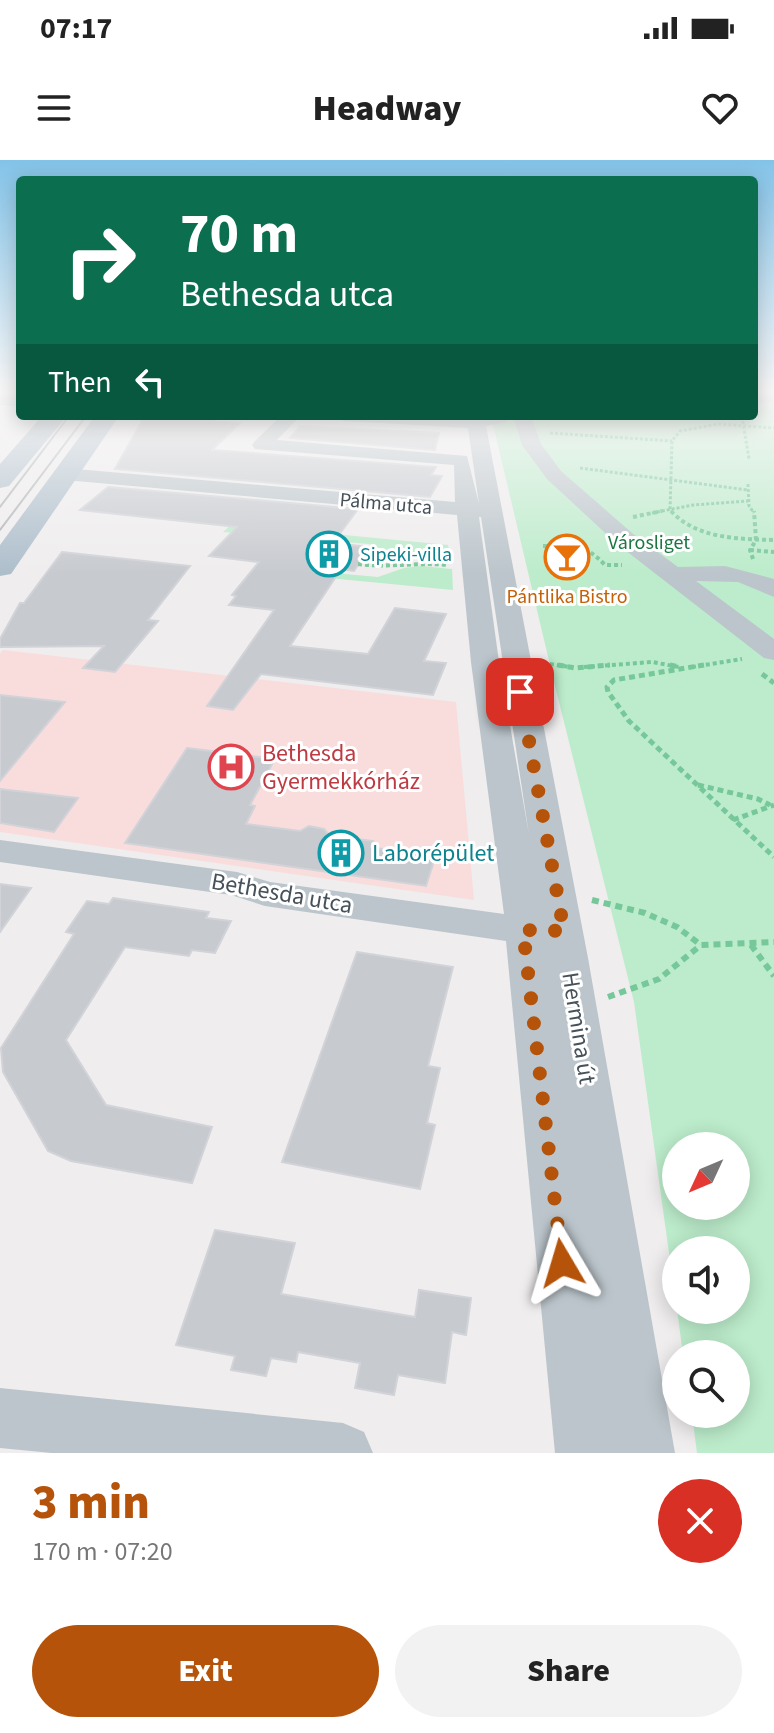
<!DOCTYPE html>
<meta charset="utf-8">
<style>
body{margin:0;font-family:"Source Sans 3",sans-serif;background:#f2f2f2;color:#222;height:100vh;display:flex;flex-direction:column;font-size:30px;white-space:nowrap}
*{box-sizing:border-box;margin:0}
p{font-size:26px;color:#767676}
.icon{flex:none;width:44px;height:44px;fill:none;stroke:currentColor;stroke-width:2;stroke-linecap:round;stroke-linejoin:round}
.map{position:relative;height:1293px;overflow:hidden}
.drawer{display:flex;flex-direction:column;background:#fff;flex:1}
.drawer>*{flex:none}
.top-card{position:absolute;left:16px;top:16px;width:742px;height:244px;border-radius:8px;box-shadow:0 4px 20px #0003;background:#0b6e4f;color:#fff;overflow:hidden}
.needle{width:52px;rotate:226deg}
.buttons{position:absolute;left:662px;top:972px;display:grid;gap:16px}
.buttons a{display:grid;place-items:center;width:88px;height:88px;border-radius:50%;background:#fff;box-shadow:0 4px 20px #0003;font-size:40px}
.pin{position:absolute;display:grid;place-items:center;width:68px;height:68px;color:#fff;margin:-34px;border-radius:16px;box-shadow:0 4px 12px #0006}
.me{position:absolute;width:88px;margin:-44px;rotate:353deg;stroke-linejoin:round;filter:drop-shadow(0 0 6px #0008)}
.turn{display:flex;align-items:center;gap:28px;height:168px;padding:0 32px;font-size:36px}
.turn .icon{width:104px;height:104px;stroke-width:2.5}
.turn b{display:block;font-size:56px;line-height:68px}
.then{display:flex;align-items:center;height:76px;padding:0 32px;background:#0003;gap:16px;font-size:30px}
.round{display:grid;place-items:center;flex:none;width:84px;height:84px;border-radius:42px;background:#f2f2f2}
.summary{display:flex;align-items:center;justify-content:space-between;height:136px;padding:0 32px}
h1{font-size:48px;font-weight:800;line-height:60px;color:#b45309}
.cta{display:flex;gap:16px;margin-top:auto;padding:16px 32px}
.cta a{flex:1;height:92px;border-radius:48px;background:#b45309;color:#fff;font-size:32px;font-weight:800;line-height:92px;text-align:center}
.cta a+a{background:#f2f2f2;color:#222}
.status{display:flex;justify-content:space-between;align-items:center;height:56px;padding:0 40px;background:#fff;direction:ltr}
.status svg{height:22px;fill:currentColor}
header{display:flex;justify-content:space-between;align-items:center;height:104px;padding:0 32px;background:#fff;font-size:36px;font-weight:800}
.map>svg:first-child{display:block}
</style>
<div class="status"><b>07:17</b><svg viewBox="0 0 49 12"><path d="M0 12V9h3v3zM5 12V6h3v6zM10 12V3h3v9zM15 12V0h3v12zM26 1h20v11H26zM47 4h2v5h-2z"/></svg></div>
<header><svg class="icon" aria-label="menu" viewBox="0 0 24 24"><path d="M4 6h16M4 12h16M4 18h16"/></svg>Headway<svg class="icon" aria-label="heart" viewBox="0 0 24 24"><path d="M12 20l-8-8c-3-5 5-10 8-4 3-6 11-1 8 4z"/></svg></header>
<div class="map">
<svg width="774" height="1293" viewBox="0 0 774 1293">
<rect width="100%" height="100%" fill="#efeded"/>
<polygon fill="#f9dddd" points="3,490 456,542 474,740 0,672 0,494"/>
<g fill="#bceccb" fill-rule="evenodd">
<path d="M754,233H774V1293H697L692,1254H736V1194H683L677,1150H736V1090H676V1143L634,842L551,510L546,507L550,505L491,256H754ZM676,986H736V1046H676Z"/>
<path d="M232,364L448,385L450,395C430,396 407,399 388,392C380,389 377,386 369,384L223,372Z"/>
<polygon points="421,406 452,409 453,430 308,416 311,411 378,417 404,408"/>
</g>
<g fill="#c7cacf" stroke="#d1d3d8" stroke-width="2">
<polygon points="144,257 240,263 212,290 436,307 431,315 442,316 430,337 115,309"/>
<polygon points="300,266 376,270 439,273 435,290 290,278"/>
<polygon points="108,327 358,349 333,383 370,387 354,411 341,409 290,486 368,494 395,448 446,454 424,501 446,503 433,535 261,514 233,550 207,546 274,450 229,445 236,436 232,435 259,402 209,396 237,367 80,350"/>
<polygon points="62,392 190,406 148,460 158,461 115,512 83,508 104,486 0,487 0,479 20,443 24,443"/>
<polygon points="0,535 65,542 0,621"/>
<polygon points="187,588 275,599 250,645 255,646 246,664 300,671 309,666 324,669 329,675 373,681 371,687 435,698 426,726 125,683"/>
<polygon points="0,629 78,638 54,672 0,663"/>
<polygon points="0,724 31,728 0,772"/>
<polygon points="113,738 209,752 206,758 231,761 215,793 192,790 189,796 125,787 66,880 106,945 212,967 192,1023 71,1001 48,991 3,912 1,888 74,774 66,772 87,741 109,744"/>
<polygon points="357,792 453,807 428,906 440,908 427,963 435,965 420,1029 282,1002"/>
<polygon points="215,1070 295,1083 281,1134 415,1157 419,1130 471,1138 466,1175 452,1172 445,1223 398,1215 394,1235 355,1228 360,1203 298,1192 296,1202 271,1198 266,1216 231,1210 235,1196 176,1185"/>
</g>
<g fill="none" stroke-linecap="round" stroke-linejoin="round">
<g stroke="#76c89a" stroke-width="3" stroke-dasharray="3 2" stroke-linecap="butt">
<polyline points="553,256 553,259 586,256"/>
<polyline points="742,256 749,299"/>
<polyline points="550,273 672,281"/>
<polyline points="580,308 748,330"/>
<polyline points="748,324 749,346 754,353"/>
<polyline points="652,353 693,345 748,341"/>
<polyline points="673,353 670,350 672,281 680,271 718,264 774,268"/>
</g>
<g stroke="#76c89a" stroke-width="4" stroke-dasharray="4 3" stroke-linecap="butt">
<path d="M671,351C697,379 738,379 774,380"/>
<polyline points="633,357 662,351"/>
<path d="M543,386C573,386 583,382 605,405H622"/>
<polyline points="750,390 774,392"/>
<polyline points="753,399 750,390 756,380 754,351"/>
<path d="M358,404C389,408 417,402 448,405"/>
<polyline points="543,503 570,507"/>
<polyline points="584,507 652,502 679,507"/>
<polyline points="692,507 742,499"/>
</g>
<g stroke="#76c89a" stroke-width="5" stroke-dasharray="6 4" stroke-linecap="butt">
<polyline points="558,505 575,508 610,505"/>
<polyline points="670,505 679,507"/>
<polyline points="704,505 614,520 607,527 608,532 629,561 774,697"/>
<polyline points="762,514 774,523"/>
<polyline points="698,625 758,639 770,645"/>
<polyline points="733,660 774,645"/>
</g>
<g stroke="#76c89a" stroke-width="6" stroke-dasharray="7 5" stroke-linecap="butt">
<polyline points="592,740 645,753 677,767 701,785 774,782"/>
<polyline points="751,785 774,816"/>
<polyline points="608,837 659,819 701,785"/>
</g>
<g fill="#bbc5cb" fill-rule="evenodd">
<polygon points="754,233 774,233 774,242 754,243"/>
<polygon points="0,235 20,236 20,246 0,245"/>
<path d="M281,256H300L277,280L467,296L479,344L468,268L344,261L335,256L456,259L506,256L508,259L505,263L486,266L588,798L675,1293H555L506,781L265,746L231,735L0,702V680L237,712L270,722L504,754L471,502L457,355L65,320L55,314L65,308L455,342L454,305L255,289L252,285L255,281ZM479,357H481L529,675L499,502Z"/>
<polygon points="513,256 531,256 541,284 561,311 632,373 678,407 725,406 774,419 774,437 738,422 696,421 774,479 774,500 764,498 616,383 547,319 522,285"/>
<polygon points="0,1228 343,1263 364,1272 373,1293 52,1293 0,1288"/>
</g>
<g fill="#adbecb" fill-rule="evenodd">
<polygon points="42,256 67,256 9,326 0,328 0,304"/>
<polygon points="95,256 119,256 11,414 0,416 0,385"/>
</g>
<g stroke="#afb3b7" stroke-width="2">
<polyline points="0,347 69,256"/>
<polyline points="0,370 86,256"/>
</g>
</g>
<linearGradient id="sky" x2="0" y2="1"><stop stop-color="#83c3e8"/><stop offset="0.56" stop-color="#f8f7f7"/><stop offset="1" stop-color="#f8f7f7" stop-opacity="0"/></linearGradient>
<rect width="774" height="414" fill="url(#sky)"/>
<g fill="none" stroke-linecap="round" stroke-linejoin="round">
<polyline stroke="#b45309" stroke-width="14" stroke-dasharray="0 25.2" points="520,532 564,771 523,770 562,1103"/>
</g>
<defs>
<g id="building-ring" transform="scale(2.3)"><circle r="9.5" fill="#fff" stroke="#0f9aa8" stroke-width="1.5"/><path d="M-4-6H4V6H1V3H-1V6H-4ZM-2.5-4.3h1.7v1.8h-1.7ZM.8-4.3h1.7v1.8H.8ZM-2.5-1h1.7V.8h-1.7ZM.8-1h1.7V.8H.8Z" fill="#0f9aa8"/></g>
<g id="bar-ring" transform="scale(2.3)"><circle r="9.5" fill="#fff" stroke="#e8710a" stroke-width="1.5"/><path d="M-6-5H6L.8 .8V4.5H3.5V6h-7V4.5H-.8V.8Z" fill="#e8710a"/></g>
<g id="hospital-ring" transform="scale(2.3)"><circle r="9.5" fill="#fff" stroke="#e0444e" stroke-width="1.5"/><path d="M-5-5h3v3.5h4V-5h3V5h-3V1.5h-4V5h-3Z" fill="#e0444e"/></g>
</defs>
<g fill-rule="evenodd">
<use href="#building-ring" x="329" y="394"/>
<use href="#bar-ring" x="567" y="397"/>
<use href="#hospital-ring" x="231" y="607"/>
<use href="#building-ring" x="341" y="693"/>
</g>
<g text-anchor="middle" stroke-width="6" stroke-linejoin="round" paint-order="stroke">
<g font-size="20" fill="#465159" stroke="#fff">
<text transform="translate(386 343) rotate(5)" y="7">Pálma utca</text>
</g>
<g font-size="20" fill="#1b7642" stroke="#fff">
<text x="649" y="389">Városliget</text>
</g>
<g font-size="20" fill="#0d838f" stroke="#fff" text-anchor="start">
<text x="360" y="401">Sipeki-villa</text>
</g>
<g font-size="20" fill="#c56008" stroke="#fff">
<text x="567" y="443">Pántlika Bistro</text>
</g>
<g font-size="24" fill="#be3a42" stroke="#fff" text-anchor="start">
<text x="262" y="601">Bethesda<tspan x="262" dy="28">Gyermekkórház</tspan></text>
</g>
<g font-size="24" fill="#0d838f" stroke="#fff" text-anchor="start">
<text x="372" y="701">Laborépület</text>
</g>
<g font-size="24" fill="#465159" stroke="#fff">
<text transform="translate(282 733) rotate(10)" y="8">Bethesda utca</text>
<text transform="translate(579 868) rotate(81)" y="8">Hermina út</text>
</g>
</g>
</svg>
<div class="buttons">
<a><svg class="needle" viewBox="-14 -14 28 28"><path d="M0-13l5 13h-10z" fill="#e53935"/><path d="M0 13l5-13h-10z" fill="#767676"/></svg></a>
<a><svg class="icon" aria-label="sound" viewBox="0 0 24 24"><path d="M4 9h4l5-4v14l-5-4H4zM17 9q2 3 0 6"/></svg></a>
<a><svg class="icon" aria-label="search" viewBox="0 0 24 24"><circle cx="10" cy="10" r="6"/><path d="M15 15l6 6"/></svg></a>
</div>
<div class="pin" style="left:520px;top:532px;background:#d93025"><svg class="icon" aria-label="arrive" viewBox="0 0 24 24"><path d="M6 21V4h12l-3 4 3 4H6"/></svg></div>
<svg class="me" style="left:562px;top:1103px" viewBox="-20 -20 40 40"><path d="M0-17L14 15 0 8-14 15z" fill="#b45309" stroke="#fff" stroke-width="4"/></svg>
<div class="top-card">
<div class="turn"><svg class="icon" aria-label="right" viewBox="0 0 24 24"><path d="M7 20v-9h11M14 6l5 5-5 5"/></svg><div><b>70 m</b>Bethesda utca</div></div>
<div class="then">Then<svg class="icon" aria-label="left" viewBox="0 0 24 24"><path d="M17 20v-9H6M10 6l-5 5 5 5"/></svg></div>
</div>
</div>
<section class="drawer">
<div class="summary"><div><h1>3 min</h1><p>170 m · 07:20</p></div><a class="round" style="background:#d93025;color:#fff"><svg class="icon" aria-label="close" viewBox="0 0 24 24"><path d="M6 6l12 12M18 6L6 18"/></svg></a></div>
<div class="cta"><a>Exit</a><a>Share</a></div>
</section>
